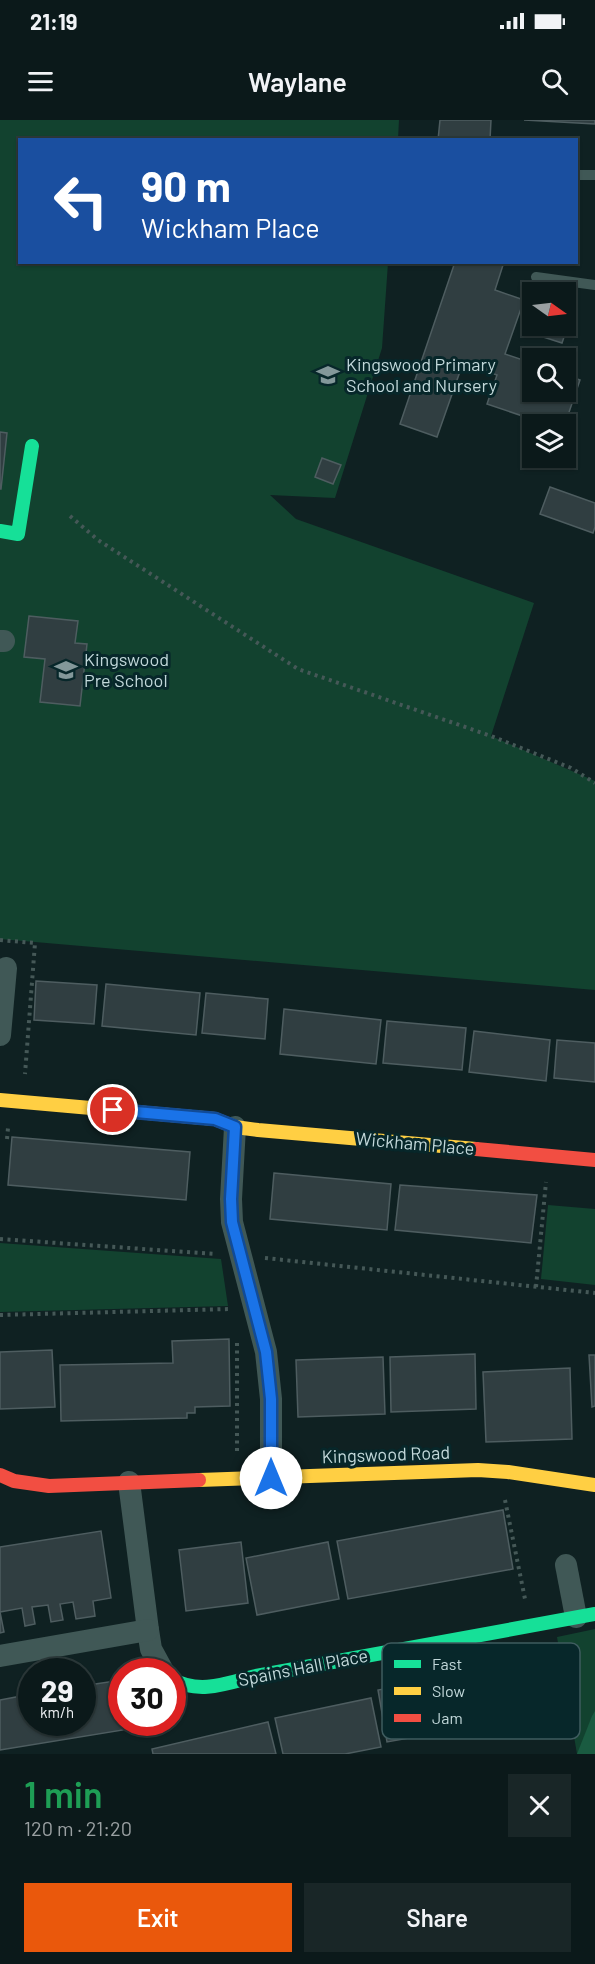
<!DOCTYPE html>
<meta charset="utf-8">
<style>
body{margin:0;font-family:Barlow,sans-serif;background:#192627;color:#f1f3f6;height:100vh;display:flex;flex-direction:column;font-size:22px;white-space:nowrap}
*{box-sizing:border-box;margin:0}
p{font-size:20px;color:#9aa0a2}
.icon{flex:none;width:33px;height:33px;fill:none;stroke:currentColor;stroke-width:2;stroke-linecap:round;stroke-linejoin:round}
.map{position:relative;height:1634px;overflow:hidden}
.details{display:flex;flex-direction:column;background:#0b191a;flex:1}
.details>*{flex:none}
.banner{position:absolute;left:18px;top:18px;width:560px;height:126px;border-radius:0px;box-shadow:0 2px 4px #0004,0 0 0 2px #2b3839;background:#1a4fa0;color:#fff;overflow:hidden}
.needle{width:39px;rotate:104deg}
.controls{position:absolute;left:522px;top:162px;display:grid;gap:12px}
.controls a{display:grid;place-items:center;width:54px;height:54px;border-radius:0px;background:#0b191a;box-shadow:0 2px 4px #0004,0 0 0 2px #2b3839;font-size:30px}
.speed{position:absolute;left:18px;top:1538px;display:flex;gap:12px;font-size:30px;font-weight:700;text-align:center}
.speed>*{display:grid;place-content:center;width:78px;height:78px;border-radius:50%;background:#0b191a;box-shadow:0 2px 4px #0004,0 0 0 2px #2b3839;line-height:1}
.speed small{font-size:15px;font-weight:400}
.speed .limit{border:9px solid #d22;background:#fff;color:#111}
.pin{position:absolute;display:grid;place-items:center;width:51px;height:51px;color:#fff;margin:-26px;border:3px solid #fff;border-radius:50%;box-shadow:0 2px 6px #0007}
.me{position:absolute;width:66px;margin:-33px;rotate:0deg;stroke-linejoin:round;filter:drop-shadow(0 0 4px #0008)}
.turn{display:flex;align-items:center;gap:21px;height:126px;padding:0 24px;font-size:27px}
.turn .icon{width:78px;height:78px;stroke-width:2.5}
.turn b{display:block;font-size:42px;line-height:51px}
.round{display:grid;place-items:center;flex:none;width:63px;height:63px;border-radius:0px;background:#192627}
.headline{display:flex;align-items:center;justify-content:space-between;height:102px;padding:0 24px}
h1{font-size:36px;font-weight:600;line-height:45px;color:#1e9e55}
.action{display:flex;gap:12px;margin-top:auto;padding:12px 24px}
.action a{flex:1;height:69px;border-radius:0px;background:#ea580c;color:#fff;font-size:24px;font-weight:600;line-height:69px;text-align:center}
.action a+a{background:#192627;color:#f1f3f6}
.status{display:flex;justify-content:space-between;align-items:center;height:42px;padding:0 30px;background:#0b191a;direction:ltr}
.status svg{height:16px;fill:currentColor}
header{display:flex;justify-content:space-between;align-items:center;height:78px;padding:0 24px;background:#0b191a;font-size:27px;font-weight:600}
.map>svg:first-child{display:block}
</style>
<div class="status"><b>21:19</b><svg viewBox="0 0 49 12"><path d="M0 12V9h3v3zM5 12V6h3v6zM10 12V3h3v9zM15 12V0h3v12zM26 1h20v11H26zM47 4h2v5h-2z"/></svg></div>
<header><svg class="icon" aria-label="menu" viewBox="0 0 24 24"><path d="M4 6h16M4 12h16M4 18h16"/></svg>Waylane<svg class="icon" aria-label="search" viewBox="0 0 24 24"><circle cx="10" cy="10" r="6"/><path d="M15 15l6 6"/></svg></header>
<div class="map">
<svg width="595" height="1634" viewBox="0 0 595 1634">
<rect width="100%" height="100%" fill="#0f2122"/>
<g fill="#12422f">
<polygon points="0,0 399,0 398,19 20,20 20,142 388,143 382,228 335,378 270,375 296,399 534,483 491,616 595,661 595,870 0,819"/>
<polygon points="548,1085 595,1089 595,1165 541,1159"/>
<polygon points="0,1123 221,1139 228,1186 0,1192"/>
<polygon points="595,1509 595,1634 577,1634 557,1517"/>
</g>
<polygon fill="#1a5b41" points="595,1591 595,1634 577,1634 592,1596"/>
<g fill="#303e41" stroke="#4e5d60" stroke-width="1.5">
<polygon points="440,0 491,0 490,20 438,20"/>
<polygon points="524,0 595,0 595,4"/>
<polygon points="455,142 504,142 495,170 524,180 505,234 532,243 532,272 566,272 566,255 580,260 565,304 546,304 487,284 497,255 463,243 437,317 400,304"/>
<polygon points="566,197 570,199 562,223 537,215 540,206 566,206"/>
<polygon points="0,312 7,313 1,369 0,369"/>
<polygon points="322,338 341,345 333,364 315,357"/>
<polygon points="550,367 595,383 595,407 593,413 540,394"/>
<polygon points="29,496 78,501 75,523 87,524 80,586 40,582 45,539 24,537"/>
<polygon points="36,861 97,865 94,904 34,900"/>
<polygon points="106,864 200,873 196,915 102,906"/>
<polygon points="206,873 268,879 265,919 202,913"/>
<polygon points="284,889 381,900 376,944 280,934"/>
<polygon points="387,901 466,908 462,950 383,943"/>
<polygon points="474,911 550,920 546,961 469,952"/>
<polygon points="557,920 595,923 595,962 554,958"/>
<polygon points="12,1017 190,1032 186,1080 8,1065"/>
<polygon points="274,1053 391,1064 387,1110 270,1099"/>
<polygon points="400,1065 537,1075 531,1123 395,1110"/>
<polygon points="229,1219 230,1286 195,1287 195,1293 187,1293 187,1298 61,1301 60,1245 173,1243 172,1221"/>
<polygon points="52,1230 55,1287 0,1289 0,1232"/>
<polygon points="475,1234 476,1289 391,1292 390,1237"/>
<polygon points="589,1235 595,1235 595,1286 592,1287"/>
<polygon points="383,1237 385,1294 298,1297 296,1240"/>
<polygon points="570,1248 572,1319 486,1322 483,1252"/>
<polygon points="503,1390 513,1449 348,1479 337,1421"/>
<polygon points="101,1411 111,1478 93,1481 95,1496 76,1499 73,1482 60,1484 63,1500 51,1502 48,1485 32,1487 35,1504 25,1506 22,1488 0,1492 4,1512 0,1513 0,1427"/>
<polygon points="241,1422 248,1483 186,1491 179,1430"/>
<polygon points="328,1422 339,1479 257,1495 246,1438"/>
<polygon points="534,1541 544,1594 387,1622 378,1570"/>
<polygon points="115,1561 123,1610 0,1630 0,1580 32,1574 32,1602 82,1602 82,1566"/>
<polygon points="371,1578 381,1627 345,1634 283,1634 275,1598"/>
<polygon points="268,1602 276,1634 153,1634 152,1629"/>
</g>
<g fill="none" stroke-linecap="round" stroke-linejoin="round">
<g stroke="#455857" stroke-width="4" stroke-dasharray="3 4.5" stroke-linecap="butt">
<polyline points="70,396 98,420 298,549 491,616 571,648 595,663"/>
<polyline points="0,820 35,823 25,954"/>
<polyline points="7,1019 8,1008"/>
<polyline points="0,1119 215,1134"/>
<polyline points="265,1138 595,1173"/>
<polyline points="536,1167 546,1062"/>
<polyline points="0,1195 230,1189"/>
<polyline points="237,1223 237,1333"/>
<polyline points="505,1380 525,1479"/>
</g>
<g stroke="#405856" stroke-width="10">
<polyline points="576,55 595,55"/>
<polyline points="536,157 595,165"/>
</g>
<g stroke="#405856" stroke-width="22">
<polyline points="0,521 4,521"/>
<polyline points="0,915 6,848"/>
<polyline points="235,1007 231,1079 232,1102 266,1232 271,1279 271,1358"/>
<polyline points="129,1362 148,1510 151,1529 163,1551"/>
<polyline points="566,1445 576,1497"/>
<polyline points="0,1536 148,1510"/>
</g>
<g stroke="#16e098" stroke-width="14">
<polyline points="0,411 18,414 32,326"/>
<path d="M172,1559C199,1575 228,1563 256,1556L595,1494"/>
</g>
<g stroke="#ffcf43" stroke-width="14">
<polyline points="0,980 215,999 235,1007 258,1010 476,1029"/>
<polyline points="199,1360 478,1350 508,1352 595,1365"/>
</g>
<g stroke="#f24e42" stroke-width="14">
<polyline points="476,1029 595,1040"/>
<polyline points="0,1355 14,1361 49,1366 199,1360"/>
</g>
</g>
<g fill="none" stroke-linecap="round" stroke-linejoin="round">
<g stroke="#114b97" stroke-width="15">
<polyline id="route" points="113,990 215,999 235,1007 231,1079 232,1102 266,1232 271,1279 271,1358"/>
</g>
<use href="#route" stroke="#1a73e8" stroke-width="10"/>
</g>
<defs>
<g id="school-bare" transform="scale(1.8)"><path d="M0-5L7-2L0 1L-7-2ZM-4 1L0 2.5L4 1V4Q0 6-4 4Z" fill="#83989a" stroke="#07272a" stroke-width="2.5" paint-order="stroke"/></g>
</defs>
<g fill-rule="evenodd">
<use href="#school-bare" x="328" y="255"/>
<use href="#school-bare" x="66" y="550"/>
</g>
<g text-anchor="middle" stroke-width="6" stroke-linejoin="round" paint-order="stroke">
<g font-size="18" fill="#c2d8da" stroke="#07272a" text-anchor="start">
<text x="346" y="251">Kingswood Primary<tspan x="346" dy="21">School and Nursery</tspan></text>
<text x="84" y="546">Kingswood<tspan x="84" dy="21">Pre School</tspan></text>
</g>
<g font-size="18" fill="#c2d8da" stroke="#07272a">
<text transform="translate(415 1024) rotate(5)" y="6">Wickham Place</text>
<text transform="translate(386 1335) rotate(-2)" y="6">Kingswood Road</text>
<text transform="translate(303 1548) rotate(-11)" y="6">Spains Hall Place</text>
</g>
</g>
<rect x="382" y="1523" width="198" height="96" rx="9" fill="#07272a" stroke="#3f5c5f" stroke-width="1.5"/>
<rect x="394" y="1540" width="27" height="8" fill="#16e098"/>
<rect x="394" y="1567" width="27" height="8" fill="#ffcf43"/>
<rect x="394" y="1594" width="27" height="8" fill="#f24e42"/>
<g font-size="16" fill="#c2d8da">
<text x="432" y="1550">Fast</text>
<text x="432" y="1577">Slow</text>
<text x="432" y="1604">Jam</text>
</g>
</svg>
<div class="controls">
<a><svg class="needle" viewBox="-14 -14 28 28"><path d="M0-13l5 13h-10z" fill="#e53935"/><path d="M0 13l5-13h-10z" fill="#9aa0a2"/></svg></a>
<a><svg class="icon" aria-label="search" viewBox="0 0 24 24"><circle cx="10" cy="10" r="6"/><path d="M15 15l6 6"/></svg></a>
<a><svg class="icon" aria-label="layers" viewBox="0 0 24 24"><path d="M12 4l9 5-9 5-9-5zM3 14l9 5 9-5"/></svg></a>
</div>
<div class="speed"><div>29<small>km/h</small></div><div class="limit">30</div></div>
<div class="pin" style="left:113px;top:990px;background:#d93025"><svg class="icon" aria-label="arrive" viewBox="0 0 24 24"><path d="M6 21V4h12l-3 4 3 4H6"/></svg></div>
<svg class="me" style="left:271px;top:1358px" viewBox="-20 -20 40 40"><circle r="19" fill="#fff"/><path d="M0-13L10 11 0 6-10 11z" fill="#1a73e8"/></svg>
<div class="banner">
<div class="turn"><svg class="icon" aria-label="left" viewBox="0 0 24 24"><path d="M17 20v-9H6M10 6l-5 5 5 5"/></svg><div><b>90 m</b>Wickham Place</div></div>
</div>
</div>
<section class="details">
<div class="headline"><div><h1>1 min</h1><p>120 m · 21:20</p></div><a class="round"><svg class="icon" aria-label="close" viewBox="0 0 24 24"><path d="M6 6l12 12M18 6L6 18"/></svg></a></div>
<div class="action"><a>Exit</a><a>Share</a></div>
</section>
